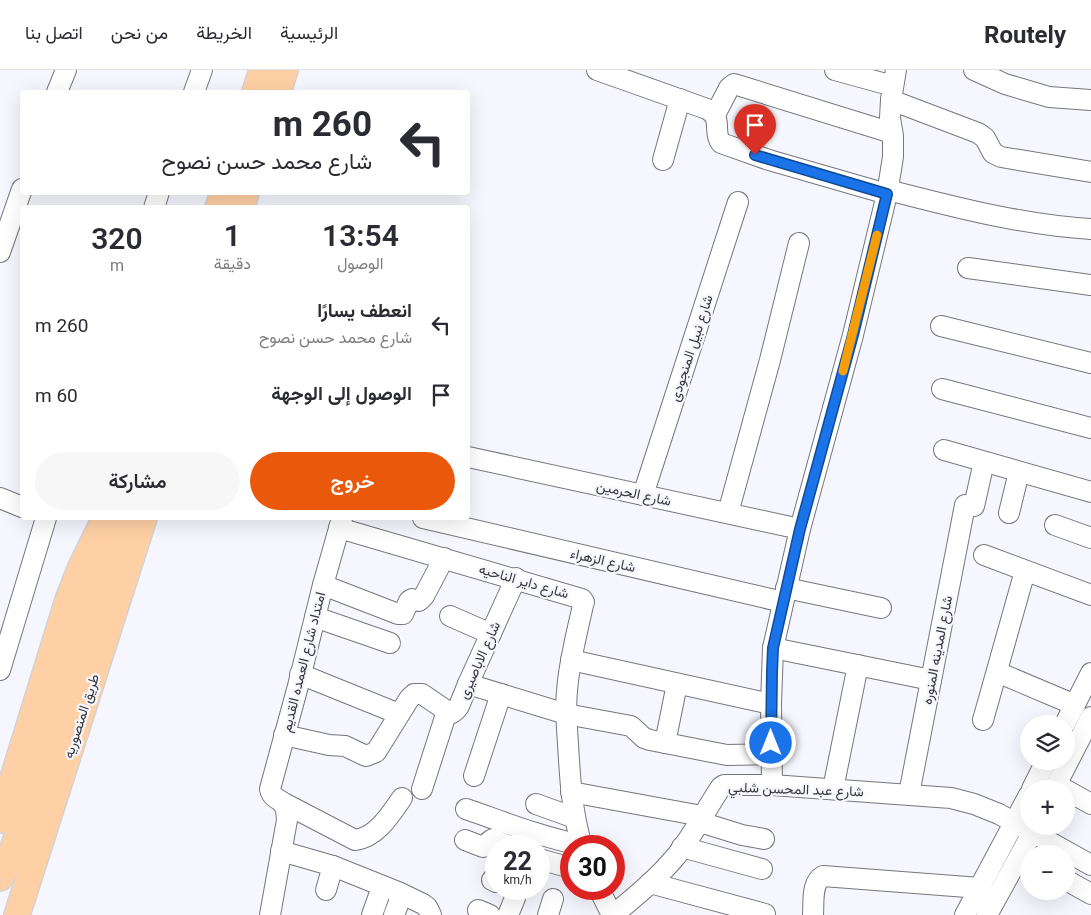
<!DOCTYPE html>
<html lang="ar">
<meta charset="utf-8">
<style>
body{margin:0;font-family:Roboto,Vazirmatn,sans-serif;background:#f7f7f7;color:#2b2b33;direction:rtl;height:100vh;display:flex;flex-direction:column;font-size:19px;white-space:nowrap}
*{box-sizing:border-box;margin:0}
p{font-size:16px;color:#7c7c81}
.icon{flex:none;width:28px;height:28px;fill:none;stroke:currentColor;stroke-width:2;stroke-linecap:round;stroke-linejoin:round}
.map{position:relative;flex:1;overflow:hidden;direction:ltr}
.side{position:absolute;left:20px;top:135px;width:450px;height:315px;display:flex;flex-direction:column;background:#fff;border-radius:5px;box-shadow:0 5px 20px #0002;direction:rtl}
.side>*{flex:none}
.hud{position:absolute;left:20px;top:20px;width:450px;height:105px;border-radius:5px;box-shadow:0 5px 20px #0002;direction:rtl;background:#fff;color:#2b2b33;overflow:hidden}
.fabs{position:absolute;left:1020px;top:645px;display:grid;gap:10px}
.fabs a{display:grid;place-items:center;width:55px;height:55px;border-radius:50%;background:#fff;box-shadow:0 5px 20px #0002;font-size:25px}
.speed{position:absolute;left:485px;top:765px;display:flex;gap:10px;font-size:25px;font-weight:700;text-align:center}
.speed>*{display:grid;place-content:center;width:65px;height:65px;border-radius:50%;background:#fff;box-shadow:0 5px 20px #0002;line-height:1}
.speed small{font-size:12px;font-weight:400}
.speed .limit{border:8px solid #d22;background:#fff;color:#111}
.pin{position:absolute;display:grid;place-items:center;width:42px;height:42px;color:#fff;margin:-51px -21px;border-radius:50% 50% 50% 0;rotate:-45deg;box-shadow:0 0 5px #0007}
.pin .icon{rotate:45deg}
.me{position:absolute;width:55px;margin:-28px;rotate:0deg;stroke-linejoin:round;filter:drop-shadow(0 0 4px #0008)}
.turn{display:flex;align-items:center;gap:18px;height:105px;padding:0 15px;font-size:22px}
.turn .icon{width:65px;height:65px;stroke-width:2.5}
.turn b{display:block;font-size:35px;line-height:42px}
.eta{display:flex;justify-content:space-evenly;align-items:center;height:85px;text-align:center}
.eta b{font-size:30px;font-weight:600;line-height:35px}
.action{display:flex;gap:10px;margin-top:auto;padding:10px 15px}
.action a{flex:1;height:58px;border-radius:30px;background:#ea580c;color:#fff;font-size:20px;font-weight:600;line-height:58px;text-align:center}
.action a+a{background:#f7f7f7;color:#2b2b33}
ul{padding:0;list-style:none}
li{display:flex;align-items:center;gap:15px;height:70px;padding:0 15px}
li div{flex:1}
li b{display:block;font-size:19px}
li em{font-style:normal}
header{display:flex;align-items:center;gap:30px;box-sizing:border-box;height:70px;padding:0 25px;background:#fff;border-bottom:1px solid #e1e1e2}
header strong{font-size:24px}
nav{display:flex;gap:28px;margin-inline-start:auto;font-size:18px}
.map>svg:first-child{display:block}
</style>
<header>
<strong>Routely</strong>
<nav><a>الرئيسية</a><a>الخريطة</a><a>من نحن</a><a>اتصل بنا</a></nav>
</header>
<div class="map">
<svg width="1091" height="845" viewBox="0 0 1091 845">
<rect width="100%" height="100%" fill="#f6f6fe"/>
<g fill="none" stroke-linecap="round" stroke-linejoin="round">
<g stroke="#76767d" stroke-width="22">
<g id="minor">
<path d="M597,0L707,39C724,49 712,61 721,73L769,90L887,124"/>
<polyline points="835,0 893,16"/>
<polyline points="974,0 1005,14 1049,27 1091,30"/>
<polyline points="57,22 66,0"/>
<polyline points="194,22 202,0"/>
<polyline points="891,30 978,63 985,68 993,83 1001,87 1091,102"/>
<polyline points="715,45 729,18 734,14 892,63"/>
<polyline points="663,90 680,29"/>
<path d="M888,120C954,137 1023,155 1091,159"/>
<polyline points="154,138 159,122"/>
<polyline points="0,182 22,119"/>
<polyline points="968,198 1091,215"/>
<polyline points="941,256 1091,293"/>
<polyline points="942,319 1091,358"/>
<polyline points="944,380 1091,422"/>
<polyline points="468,387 800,459"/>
<polyline points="643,425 738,132"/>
<polyline points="0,428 22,437"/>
<polyline points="974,436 984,392"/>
<polyline points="728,443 770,290 799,173"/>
<polyline points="1009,443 1019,402"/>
<path d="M342,448L323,515L298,616L270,719C271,726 276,728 282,732L355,770C377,767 390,745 402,728"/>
<polyline points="423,448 783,532"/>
<polyline points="1055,455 1091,468"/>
<path d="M339,458L582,529L584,532L583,535C577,563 569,592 567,621C565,639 567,657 568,674C570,709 572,743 582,776"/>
<polyline points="984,485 1091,525"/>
<polyline points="323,515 398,544 403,544 409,531 412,529 419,531 424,526 444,488"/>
<polyline points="786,518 881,538"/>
<polyline points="450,546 491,564"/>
<polyline points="315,547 390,573"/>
<polyline points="773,578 931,610"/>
<polyline points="571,590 771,634"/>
<polyline points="0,600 46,448"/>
<polyline points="997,602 1075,635"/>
<polyline points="300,604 399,644"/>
<polyline points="468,614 566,644 631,656 644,668 650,670 727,685 771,684"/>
<polyline points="983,650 1025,501"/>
<polyline points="1065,654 1091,603"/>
<polyline points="284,665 329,675 345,676 366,686 376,682 409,629 414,624 422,624 447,641 452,643 456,640 459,636 468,614 516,508"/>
<polyline points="665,673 677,614"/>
<polyline points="474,706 501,624"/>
<polyline points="772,715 771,634 773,578 800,459 853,265 887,124 893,87 893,66 890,48 891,30 896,0"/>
<polyline points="422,719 447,641"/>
<polyline points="833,719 858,595"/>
<polyline points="1032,719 1046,691"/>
<polyline points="1054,719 1091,647"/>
<polyline points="1066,720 1091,734"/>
<polyline points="571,722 702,746"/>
<polyline points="909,724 965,435"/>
<polyline points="536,734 575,748"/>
<path d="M466,739C504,752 541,767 581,775"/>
<polyline points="700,752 742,765 764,769"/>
<path d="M465,770L483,777C487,775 488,771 493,769L510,776"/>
<polyline points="682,777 762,799"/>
<polyline points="281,781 333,796 398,822 423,834 427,837 431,845"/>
<polyline points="539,789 571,798"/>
<polyline points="492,810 496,812"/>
<polyline points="1066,810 1091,824"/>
<polyline points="650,813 765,844"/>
<polyline points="599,819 612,845"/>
<polyline points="326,820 333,796"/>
<polyline points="478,840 490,845"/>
<polyline points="270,845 287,750 286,739 282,732"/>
<polyline points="372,845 382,817"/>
<polyline points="394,845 402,824"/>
<polyline points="508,845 515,828 514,822 511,819"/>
<polyline points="548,845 553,829"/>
<path d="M613,845C636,826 658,808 677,785C694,764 706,739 721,717L724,715H772L951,728L974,734L999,744L1091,795"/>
<path d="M813,845C814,832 811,813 823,806L980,818"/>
<polyline points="965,845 1029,725"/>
<polyline points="987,845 1036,756"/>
</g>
</g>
<g stroke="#d3d3d4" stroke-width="28">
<g id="major">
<polyline points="255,22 262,0"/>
<polyline points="278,22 285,0"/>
<polyline points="218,138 223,122"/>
<polyline points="242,138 246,122"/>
<polyline points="0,750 68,530 80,499 105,448"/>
<polyline points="0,808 7,796 46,680 120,448"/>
<polyline points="17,845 144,448"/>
</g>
</g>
<use href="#minor" stroke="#fff" stroke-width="20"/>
<use href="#major" stroke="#ffd0a5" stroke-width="25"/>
</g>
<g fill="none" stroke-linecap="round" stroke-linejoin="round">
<g stroke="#114b97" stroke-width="12">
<polyline id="route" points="755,85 887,124 853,265 800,459 773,578 772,602 771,673"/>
</g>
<use href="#route" stroke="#1a73e8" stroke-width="9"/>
<polyline stroke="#f59e0b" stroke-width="9" points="843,301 877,165"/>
</g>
<g text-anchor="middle" stroke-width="4.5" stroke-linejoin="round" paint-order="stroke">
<g font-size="14" fill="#37373a" stroke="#f6f6fe">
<text transform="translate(691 278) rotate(-72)" y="5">شارع نبيل المنجودى</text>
<text transform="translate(634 423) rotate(12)" y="5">شارع الحرمين</text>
<text transform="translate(603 490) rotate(13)" y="5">شارع الزهراء</text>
<text transform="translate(524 511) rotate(16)" y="5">شارع داير الناحيه</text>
<text transform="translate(937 580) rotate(-79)" y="5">شارع المدينه المنوره</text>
<text transform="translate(479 590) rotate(-66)" y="5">شارع الاباصيرى</text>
<text transform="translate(303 592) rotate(-76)" y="5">امتداد شارع العمده القديم</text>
<text transform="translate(81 646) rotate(-72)" y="5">طريق المنصوريه</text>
<text transform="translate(796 719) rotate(2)" y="5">شارع عبد المحسن شلبي</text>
</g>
</g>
</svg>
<div class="fabs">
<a><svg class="icon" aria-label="layers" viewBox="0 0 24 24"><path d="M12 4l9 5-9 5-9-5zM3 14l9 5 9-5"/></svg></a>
<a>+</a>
<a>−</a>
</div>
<div class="speed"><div>22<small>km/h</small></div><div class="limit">30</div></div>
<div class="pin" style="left:755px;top:85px;background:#d93025"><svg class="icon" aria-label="arrive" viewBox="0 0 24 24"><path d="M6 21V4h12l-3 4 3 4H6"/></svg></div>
<svg class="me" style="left:771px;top:673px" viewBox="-20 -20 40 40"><circle r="17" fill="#1a73e8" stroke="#fff" stroke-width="3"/><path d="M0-11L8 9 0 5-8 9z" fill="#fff"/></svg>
<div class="hud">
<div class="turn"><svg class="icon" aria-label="left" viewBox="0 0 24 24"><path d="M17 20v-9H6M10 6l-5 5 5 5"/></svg><div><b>260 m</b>شارع محمد حسن نصوح</div></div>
</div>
<section class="side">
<div class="eta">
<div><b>13:54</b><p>الوصول</p></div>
<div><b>1</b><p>دقيقة</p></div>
<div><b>320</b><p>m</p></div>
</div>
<ul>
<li><svg class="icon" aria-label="left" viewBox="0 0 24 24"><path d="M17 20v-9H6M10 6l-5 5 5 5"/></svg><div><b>انعطف يسارًا</b><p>شارع محمد حسن نصوح</p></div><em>260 m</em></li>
<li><svg class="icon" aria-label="arrive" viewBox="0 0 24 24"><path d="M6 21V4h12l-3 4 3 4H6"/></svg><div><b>الوصول إلى الوجهة</b></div><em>60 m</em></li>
</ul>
<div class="action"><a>خروج</a><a>مشاركة</a></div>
</section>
</div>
